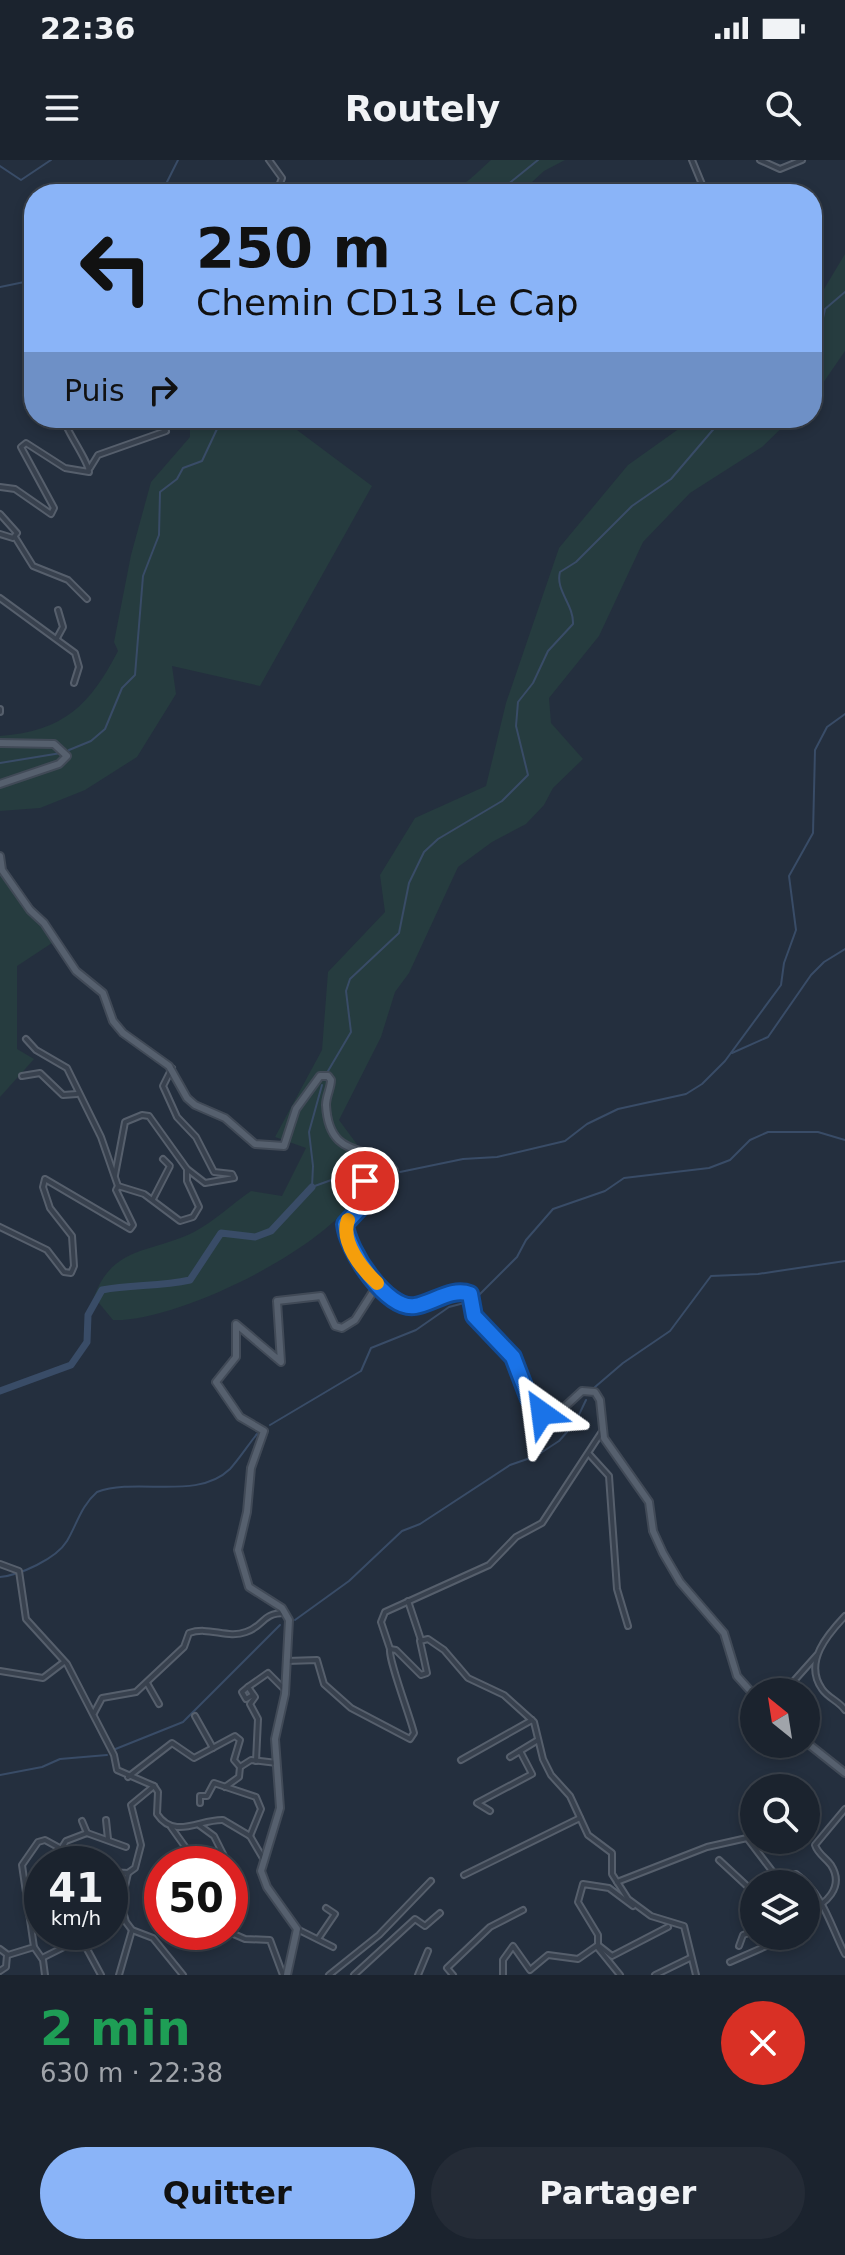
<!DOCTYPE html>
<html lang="fr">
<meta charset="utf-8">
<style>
body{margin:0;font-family:"DejaVu Sans",sans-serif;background:#242b36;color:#f1f3f6;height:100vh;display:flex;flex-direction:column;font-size:30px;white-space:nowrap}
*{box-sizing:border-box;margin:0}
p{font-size:26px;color:#a0a4aa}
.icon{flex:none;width:44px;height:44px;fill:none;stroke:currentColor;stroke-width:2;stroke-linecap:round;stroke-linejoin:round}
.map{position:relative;height:1815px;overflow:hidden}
.panel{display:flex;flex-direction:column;background:#1b232e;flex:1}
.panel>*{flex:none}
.top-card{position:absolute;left:24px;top:24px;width:798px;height:244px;border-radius:32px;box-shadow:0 4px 12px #0003,0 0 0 2px #39404a;background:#8ab4f8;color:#111;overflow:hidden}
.needle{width:52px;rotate:330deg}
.tools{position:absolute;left:740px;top:1518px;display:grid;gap:16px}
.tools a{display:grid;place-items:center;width:80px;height:80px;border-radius:50%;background:#1b232e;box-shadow:0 4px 12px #0003,0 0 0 2px #39404a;font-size:40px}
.speed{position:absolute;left:24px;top:1686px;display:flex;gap:16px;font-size:40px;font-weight:700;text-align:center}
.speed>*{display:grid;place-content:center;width:104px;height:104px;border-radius:50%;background:#1b232e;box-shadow:0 4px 12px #0003,0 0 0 2px #39404a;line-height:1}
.speed small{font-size:20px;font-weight:400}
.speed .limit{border:12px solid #d22;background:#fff;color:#111}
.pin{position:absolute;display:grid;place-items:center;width:68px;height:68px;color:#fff;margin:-34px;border:4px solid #fff;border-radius:50%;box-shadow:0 2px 8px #0007}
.me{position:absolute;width:88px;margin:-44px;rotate:329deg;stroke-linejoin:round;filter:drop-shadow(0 0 6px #0008)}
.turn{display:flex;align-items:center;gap:28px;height:168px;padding:0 40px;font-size:36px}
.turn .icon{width:104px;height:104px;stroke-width:2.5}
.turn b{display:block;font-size:56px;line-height:68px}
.then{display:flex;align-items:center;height:76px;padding:0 40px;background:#0003;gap:16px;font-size:30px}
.round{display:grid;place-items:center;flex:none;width:84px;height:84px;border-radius:42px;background:#242b36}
.overview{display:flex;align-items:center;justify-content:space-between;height:136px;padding:0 40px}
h1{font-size:48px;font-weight:700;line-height:60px;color:#1e9e55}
.button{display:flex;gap:16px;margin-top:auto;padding:16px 40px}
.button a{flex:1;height:92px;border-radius:48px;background:#8ab4f8;color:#111;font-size:32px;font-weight:700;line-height:92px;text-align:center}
.button a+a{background:#242b36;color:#f1f3f6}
.status{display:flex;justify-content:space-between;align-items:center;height:56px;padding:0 40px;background:#1b232e;direction:ltr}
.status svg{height:22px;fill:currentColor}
header{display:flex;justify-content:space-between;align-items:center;height:104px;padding:0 40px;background:#1b232e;font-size:36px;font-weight:700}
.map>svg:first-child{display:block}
</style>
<div class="status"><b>22:36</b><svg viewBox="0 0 49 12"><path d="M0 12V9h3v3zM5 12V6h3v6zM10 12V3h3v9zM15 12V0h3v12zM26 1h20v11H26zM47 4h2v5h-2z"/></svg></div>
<header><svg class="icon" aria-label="menu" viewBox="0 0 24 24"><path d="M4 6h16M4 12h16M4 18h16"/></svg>Routely<svg class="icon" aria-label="search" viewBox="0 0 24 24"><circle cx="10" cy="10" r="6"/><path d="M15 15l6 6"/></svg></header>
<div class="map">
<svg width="845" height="1815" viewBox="0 0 845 1815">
<rect width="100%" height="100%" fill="#242f3e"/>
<g fill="#263c3f">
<path d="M491,0H565L544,11L519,34H412C424,28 431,33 443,31C464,29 476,13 491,0Z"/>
<polygon points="845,94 845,191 812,239 812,149"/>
<path d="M198,258H281L372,326L260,526L172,506L176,534L137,597L85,630L40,648L0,651V576C64,571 90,545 118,491L114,482L131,395L151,322L190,277V267Z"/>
<path d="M694,258H792L762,287L690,333L643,382L599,476L549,538L551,563L583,599L553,628L544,645L526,664L492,682L458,707L409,813L395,832L381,877L339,960L370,1002C366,1012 363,1027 356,1036C322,1091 176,1162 113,1160L94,1137C113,1085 152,1093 194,1072C215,1061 232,1044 251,1031L282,1036L306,988L275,977L322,890L328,812L385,752L380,715L415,658L486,626L506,543L559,388L628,305Z"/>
<polygon points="0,701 52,783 17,806 17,889 34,899 0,937"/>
</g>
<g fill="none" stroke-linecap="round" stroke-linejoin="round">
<g stroke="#394c67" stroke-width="2">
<polyline points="0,6 21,20 51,0"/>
<polyline points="119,34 136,26 147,34"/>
<polyline points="161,34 178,0"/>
<polyline points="496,34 538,0"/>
<polyline points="0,127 34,120"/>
<polyline points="812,170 823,158 825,149 845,132"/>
<polyline points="69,590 91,581 105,569 122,528 135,515 143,416 159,375 160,332 177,319 183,308 202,301 217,269 226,258"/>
<polyline points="0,603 61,593"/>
<polyline points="732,893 768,877 811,815 824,802 845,789"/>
<path d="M328,911L351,872L346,831L350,819L399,773L409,723L424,692L438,679L502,641L528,615L516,566L518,542L533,523L548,491L573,464C574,445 555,430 560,412L576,402L632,346L671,319L723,258"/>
<polyline points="322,925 309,972 313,1006 312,1027 370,1006 385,1006"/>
<polyline points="400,1012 463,999 497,997 565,981 587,964 618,949 686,934 702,924 725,901 781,825 784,803 796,770 789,716 813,673 815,590 827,567 845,554"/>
<polyline points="477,1137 517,1097 526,1080 553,1049 605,1031 624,1018 709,1008 730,1000 750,980 768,972 818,972 845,980"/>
<polyline points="595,1227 623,1203 670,1171 711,1116 758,1114 845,1101"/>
<polyline points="270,1265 361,1211 371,1188 416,1170 449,1147 468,1142"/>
<path d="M0,1417C20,1415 56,1399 67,1381C77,1364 81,1346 97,1332C138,1317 197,1341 230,1309C240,1298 248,1285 257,1274"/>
<polyline points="295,1460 349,1421 402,1371 420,1364 510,1305 536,1296 559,1281 575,1263 586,1240"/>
<polyline points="113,1590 183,1562 280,1465"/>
<polyline points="0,1615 42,1607 60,1599 107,1595"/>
</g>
<path stroke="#394c67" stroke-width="7" d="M0,1231L71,1205L87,1182L88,1155L102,1130C132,1124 158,1127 190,1120L221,1073L255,1077L271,1071L312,1027"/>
<g stroke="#565f6c" stroke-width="8">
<g id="minor">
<polyline points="269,0 282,18 276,34"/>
<polyline points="692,0 706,34"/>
<polyline points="760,0 780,9 802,0"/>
<polyline points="90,308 98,295 166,271"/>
<path d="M0,327L15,329L51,354L54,348L21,287L26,283L65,308L89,312C89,302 68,274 63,258"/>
<polyline points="0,354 17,373 13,378 0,374"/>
<polyline points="15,377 33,406 68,420 87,439"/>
<polyline points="0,438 75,493 79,507 74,523"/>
<polyline points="57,478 63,467 58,450"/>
<polyline points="0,549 0,552"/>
<polyline points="26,879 36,890 67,908 101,977 118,1026"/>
<polyline points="22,916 40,913 63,935 77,934"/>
<polyline points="115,1015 125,962 142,955 149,956 187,1009"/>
<polyline points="153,1039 170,1006 163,999"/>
<polyline points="0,1067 47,1090 64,1112 71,1113 74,1106 72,1076 50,1048 43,1027 45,1019 130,1069 133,1065 116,1030 118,1026 144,1034 180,1061 193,1057 199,1047 187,1021 187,1009 205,1023 234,1018 232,1014 214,1012 196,977 177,957 163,926 172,908"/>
<polyline points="589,1294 609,1316 617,1429 628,1466"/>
<polyline points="0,1404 19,1411 26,1459 67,1504 114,1595 117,1610 154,1626"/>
<polyline points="408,1441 421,1480"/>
<path d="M845,1456C828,1474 803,1502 822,1529C828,1538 839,1541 845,1550"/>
<polyline points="390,1489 381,1462 385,1452 489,1405 516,1377 542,1363 601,1273"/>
<path d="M287,1501L317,1500L324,1524L351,1548L410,1579L414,1573C410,1556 388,1499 390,1489L396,1490L421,1515L427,1513L420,1481L428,1479L444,1490L468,1518L504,1535L534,1562L543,1599L551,1615L570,1636L588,1675L612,1693V1714L628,1739L651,1756L684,1766L696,1815"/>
<polyline points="0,1511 43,1518 64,1502"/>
<polyline points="147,1523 159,1544"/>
<polyline points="248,1527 242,1532 246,1539 253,1535"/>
<polyline points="784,1532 817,1495"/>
<path d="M94,1553L102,1538L136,1532L184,1487L189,1473C209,1466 227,1479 246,1472C265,1466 261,1453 285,1453"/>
<polyline points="195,1556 213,1588"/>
<polyline points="510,1597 538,1580"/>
<polyline points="461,1600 532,1560"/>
<polyline points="256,1601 258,1559 250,1544 255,1537 248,1527 268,1513 284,1529"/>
<polyline points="128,1617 172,1583 194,1598 235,1576 240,1580 234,1600 240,1607 251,1600 277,1603"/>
<polyline points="225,1627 239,1617 240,1607"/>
<polyline points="200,1643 200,1636 207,1636 214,1623 256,1637 261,1649 250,1676"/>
<polyline points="490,1651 477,1643 532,1614 520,1591"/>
<polyline points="106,1660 108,1679"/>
<polyline points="82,1661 87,1673"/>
<polyline points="199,1665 214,1676 228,1704"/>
<polyline points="171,1667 186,1688 189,1704"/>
<polyline points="61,1689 66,1681 87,1673 126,1687"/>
<polyline points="719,1700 747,1726 754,1726"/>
<polyline points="53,1704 59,1688"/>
<polyline points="38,1706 42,1711"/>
<polyline points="230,1707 239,1719"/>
<path d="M110,1712L128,1713L135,1708L141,1685L131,1645L154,1626L158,1632L157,1654C174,1680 200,1659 223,1660L250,1676L264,1700"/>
<polyline points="128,1713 121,1744 126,1762 132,1770 153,1778 183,1815"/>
<polyline points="464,1715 580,1658"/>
<path d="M617,1722L707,1687L747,1678L779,1720L796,1714C823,1733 831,1767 845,1794"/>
<polyline points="762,1724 779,1720"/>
<path d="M806,1752C826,1745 845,1727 831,1705C825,1697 818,1694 815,1685L845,1649"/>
<polyline points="297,1769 333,1787"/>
<polyline points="229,1772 245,1779 270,1780 283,1815"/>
<polyline points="72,1776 81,1778 101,1815"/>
<polyline points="318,1779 335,1754 326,1748"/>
<polyline points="598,1785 612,1796 668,1767"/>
<polyline points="739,1786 743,1775 754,1771"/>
<polyline points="34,1787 43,1800 45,1815"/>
<polyline points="598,1788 620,1815"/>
<polyline points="0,1789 8,1795 34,1787 22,1705 38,1682 45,1680 89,1704"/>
<polyline points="42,1798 62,1788 71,1772"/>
<polyline points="730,1802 789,1776"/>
<polyline points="0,1811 6,1807 7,1795"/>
<polyline points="119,1815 132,1770"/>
<polyline points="329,1815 379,1775 431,1721"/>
<polyline points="354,1815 415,1759 425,1766 440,1753"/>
<polyline points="418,1815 428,1791"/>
<polyline points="453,1815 447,1808 490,1767 523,1750"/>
<polyline points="503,1815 503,1800 513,1786 530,1810 548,1795 578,1799 598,1785 598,1775 578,1742 583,1724 609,1728 633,1746"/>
<polyline points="655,1815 690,1798"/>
</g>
</g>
<g stroke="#414a57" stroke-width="10">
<g id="major">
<polyline points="0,583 54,584 67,596 59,604 0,624"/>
<path d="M0,696L2,710L30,750L44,763L76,811L103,833L113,861L123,873L169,906L187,938L195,945L225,958L255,984L284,986L296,949L320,916H328L331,920C331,928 326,936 326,945C329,1003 372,982 394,1010L365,1021L359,1032L361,1047L345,1064C346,1090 387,1151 415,1146C433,1143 451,1127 470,1134L474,1156L517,1202L531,1242L542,1253L557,1254L582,1231L595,1232L600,1240L604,1278L649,1342L653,1371L663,1393L680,1422L724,1473L737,1516L754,1535"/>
<polyline points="806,1582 845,1613"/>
<polyline points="287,1815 297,1769 267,1727 261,1711 280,1648 275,1579 285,1534 289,1460 282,1448 249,1427 238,1390 247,1352 251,1308 264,1271 240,1257 216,1222 236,1197 236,1164 281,1202 277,1141 321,1136 335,1166 342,1168 355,1160 378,1124"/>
</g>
</g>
<use href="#minor" stroke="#38414e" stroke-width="4"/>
<use href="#major" stroke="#56606e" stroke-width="6"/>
</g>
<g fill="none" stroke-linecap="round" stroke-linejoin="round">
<g stroke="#114b97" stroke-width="20">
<path id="route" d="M365,1021L359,1032L361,1047L345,1064C347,1090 387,1151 415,1146C433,1143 452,1127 470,1134L474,1156L513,1197L529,1239L542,1253"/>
</g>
<use href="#route" stroke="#1a73e8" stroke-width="14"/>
<path stroke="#f59e0b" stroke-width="14" d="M348,1060C340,1082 362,1109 377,1123"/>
</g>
</svg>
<div class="tools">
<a><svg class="needle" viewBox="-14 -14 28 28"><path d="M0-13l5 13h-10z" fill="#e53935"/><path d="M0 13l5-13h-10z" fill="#a0a4aa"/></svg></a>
<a><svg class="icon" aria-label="search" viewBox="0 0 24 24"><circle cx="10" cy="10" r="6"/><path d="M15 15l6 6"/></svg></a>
<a><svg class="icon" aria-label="layers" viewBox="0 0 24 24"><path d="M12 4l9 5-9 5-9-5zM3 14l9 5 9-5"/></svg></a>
</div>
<div class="speed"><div>41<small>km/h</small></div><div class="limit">50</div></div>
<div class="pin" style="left:365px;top:1021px;background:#d93025"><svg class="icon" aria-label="arrive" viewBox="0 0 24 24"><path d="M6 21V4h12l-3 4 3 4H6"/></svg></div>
<svg class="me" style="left:542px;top:1253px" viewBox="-20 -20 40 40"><path d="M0-17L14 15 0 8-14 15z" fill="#1a73e8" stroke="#fff" stroke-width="4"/></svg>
<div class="top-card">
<div class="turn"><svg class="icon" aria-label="left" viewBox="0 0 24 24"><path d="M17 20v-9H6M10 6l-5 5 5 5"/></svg><div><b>250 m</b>Chemin CD13 Le Cap</div></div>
<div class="then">Puis<svg class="icon" aria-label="right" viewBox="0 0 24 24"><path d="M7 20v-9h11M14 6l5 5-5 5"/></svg></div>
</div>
</div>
<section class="panel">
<div class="overview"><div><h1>2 min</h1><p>630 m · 22:38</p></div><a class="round" style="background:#d93025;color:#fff"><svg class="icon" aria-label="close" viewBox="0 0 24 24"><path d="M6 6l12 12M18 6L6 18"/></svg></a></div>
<div class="button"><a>Quitter</a><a>Partager</a></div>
</section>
